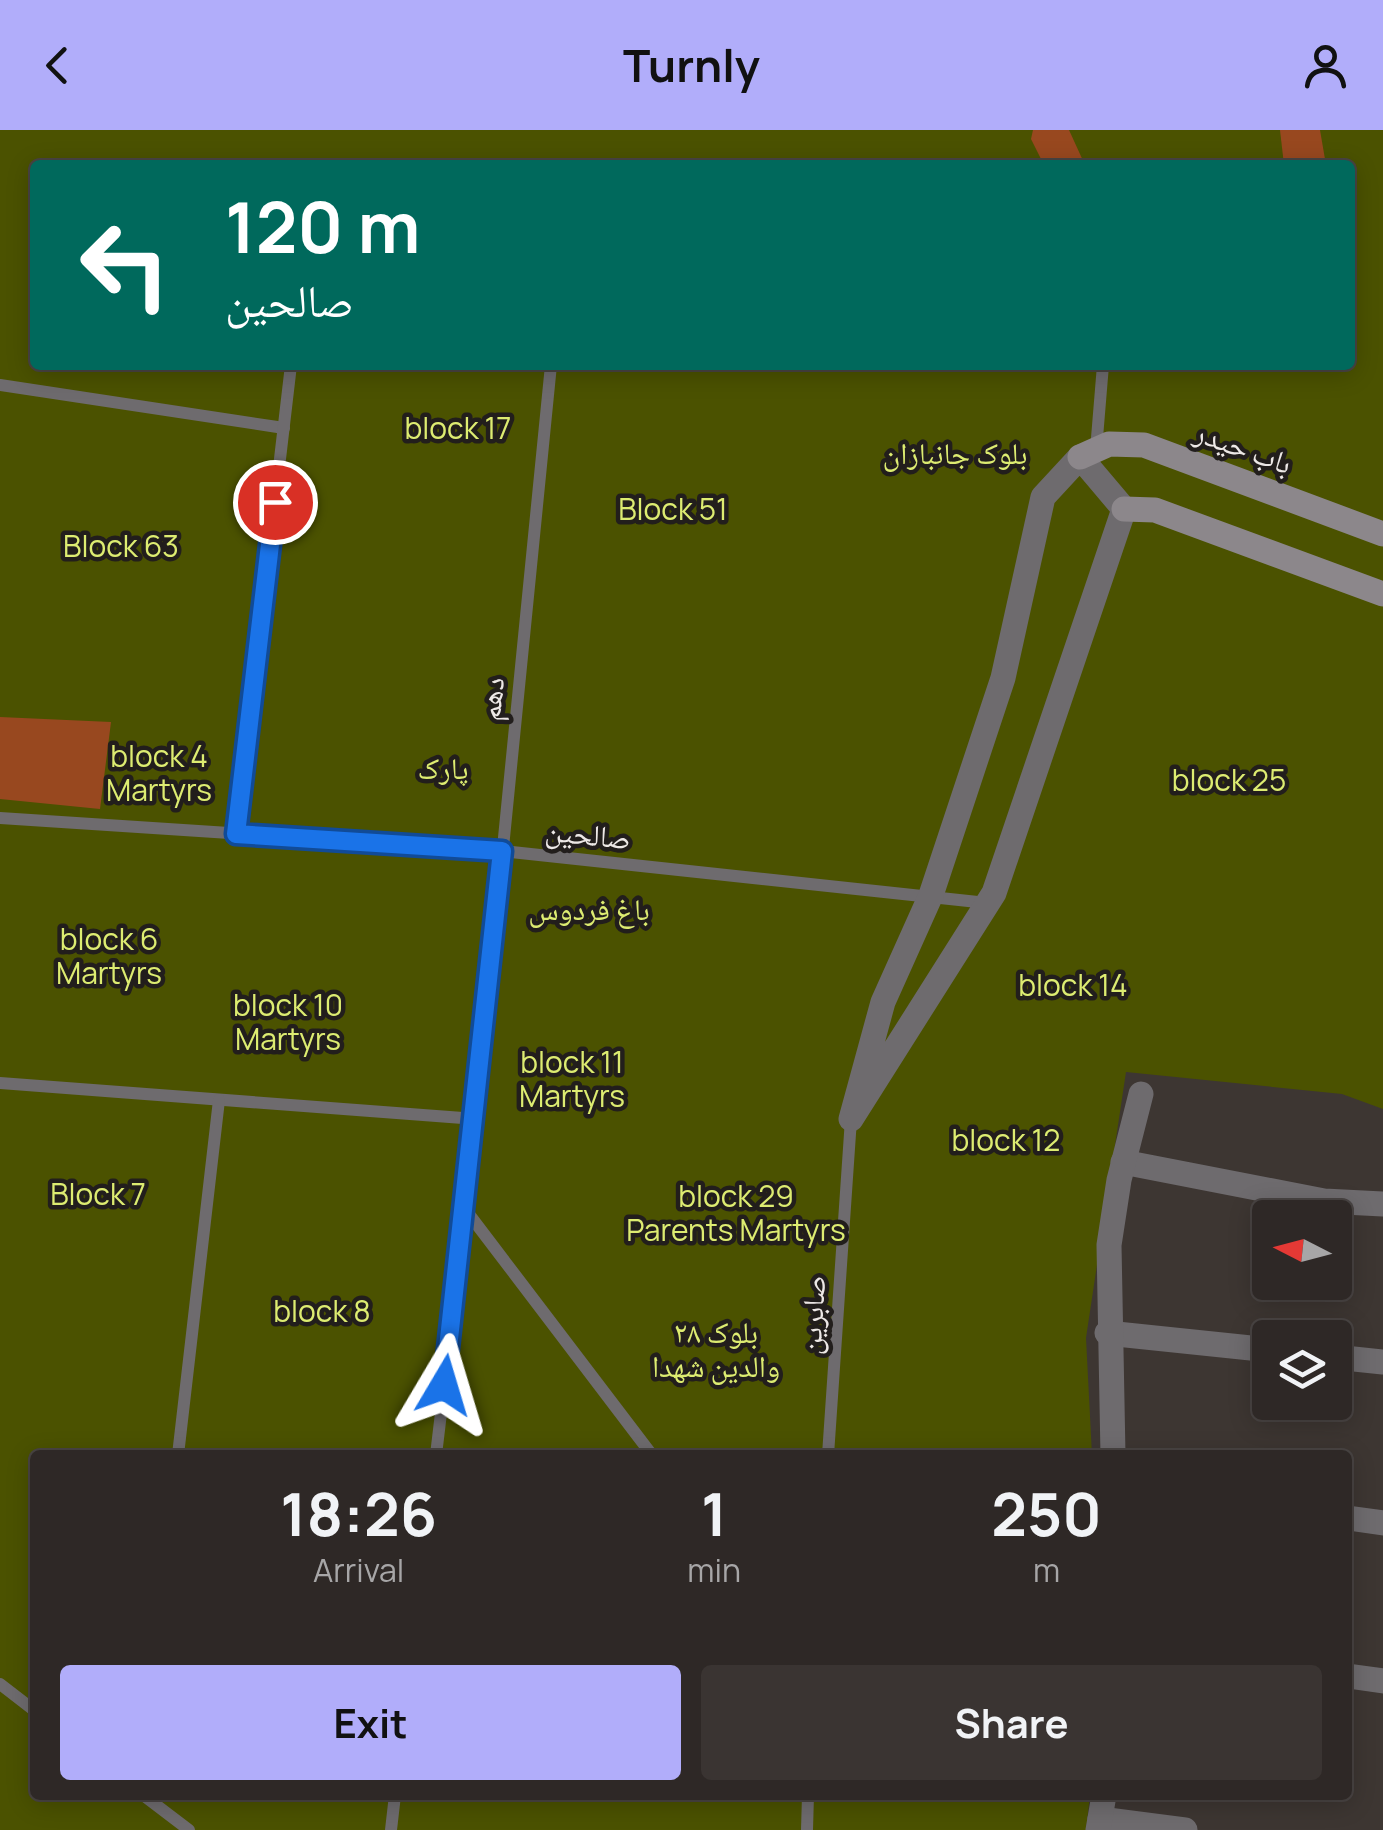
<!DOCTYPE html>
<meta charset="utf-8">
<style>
body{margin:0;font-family:Manrope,"Noto Naskh Arabic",sans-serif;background:#3a3432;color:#f1f3f6;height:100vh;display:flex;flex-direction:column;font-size:38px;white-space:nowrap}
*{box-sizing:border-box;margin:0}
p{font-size:32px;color:#a7a6a7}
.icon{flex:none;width:55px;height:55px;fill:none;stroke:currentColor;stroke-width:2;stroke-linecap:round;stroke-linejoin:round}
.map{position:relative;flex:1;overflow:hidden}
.side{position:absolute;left:30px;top:1320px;width:1322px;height:350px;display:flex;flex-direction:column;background:#2e2826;border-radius:10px;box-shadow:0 5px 25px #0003,0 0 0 2px #494443}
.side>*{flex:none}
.guide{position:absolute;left:30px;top:30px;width:1325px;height:210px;border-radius:10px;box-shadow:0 5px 25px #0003,0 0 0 2px #494443;background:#00695c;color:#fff;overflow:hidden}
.needle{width:65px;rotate:276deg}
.buttons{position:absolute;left:1252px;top:1070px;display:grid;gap:20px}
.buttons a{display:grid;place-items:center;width:100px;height:100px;border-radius:10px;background:#2e2826;box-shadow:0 5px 25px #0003,0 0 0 2px #494443;font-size:50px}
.pin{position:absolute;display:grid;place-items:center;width:85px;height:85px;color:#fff;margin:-42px;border:5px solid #fff;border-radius:50%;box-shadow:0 2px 10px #0007}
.me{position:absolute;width:110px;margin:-55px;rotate:7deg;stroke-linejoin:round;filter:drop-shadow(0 0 8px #0008)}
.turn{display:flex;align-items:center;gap:35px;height:210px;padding:0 30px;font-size:45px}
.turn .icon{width:130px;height:130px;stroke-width:2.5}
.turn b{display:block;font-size:70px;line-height:85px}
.eta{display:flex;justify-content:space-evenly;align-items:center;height:170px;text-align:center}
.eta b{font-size:60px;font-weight:700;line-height:70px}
.action{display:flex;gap:20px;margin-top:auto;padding:20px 30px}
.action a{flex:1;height:115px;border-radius:10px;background:#b1adfa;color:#111;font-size:40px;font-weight:700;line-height:115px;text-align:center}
.action a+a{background:#3a3432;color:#f1f3f6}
header{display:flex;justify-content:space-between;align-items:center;height:130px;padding:0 30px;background:#b1adfa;color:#111;font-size:45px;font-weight:700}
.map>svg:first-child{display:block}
</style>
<header><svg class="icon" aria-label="back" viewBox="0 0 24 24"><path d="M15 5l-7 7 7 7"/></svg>Turnly<svg class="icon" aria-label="person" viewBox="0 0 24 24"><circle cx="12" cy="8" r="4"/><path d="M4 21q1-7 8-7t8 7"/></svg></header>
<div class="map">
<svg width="1383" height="1700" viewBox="0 0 1383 1700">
<rect width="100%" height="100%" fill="#3d3632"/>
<path fill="#4b5200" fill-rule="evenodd" d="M0,0H1383V979L1342,964L1126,942L1086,1208L1092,1325H35V1665H1090L1086,1700H0ZM35,35H1350V235H35Z"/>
<g fill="#98481f">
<polygon points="1033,0 1069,0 1085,35 1044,35 1031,9"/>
<polygon points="1280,0 1320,0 1326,35 1284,35"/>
<polygon points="0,587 111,592 100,679 0,669"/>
</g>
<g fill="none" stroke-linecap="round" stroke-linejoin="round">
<g stroke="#6e6b6e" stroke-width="12">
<polyline points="0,255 284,298"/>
<polyline points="1096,320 1103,235"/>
<polyline points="0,688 502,721 987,773"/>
<polyline points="236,704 291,235"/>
<polyline points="0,953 476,989"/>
<polyline points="465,1079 652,1325"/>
<polyline points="178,1325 219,970"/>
<polyline points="436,1325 476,989 551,235"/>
<polyline points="828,1325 851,989"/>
<polyline points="0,1554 35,1581"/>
<polyline points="143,1665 189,1700"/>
<polyline points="391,1700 395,1665"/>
<polyline points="807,1700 808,1665"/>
</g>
<g stroke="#6e6b6e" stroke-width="25">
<polyline points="1123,1032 1324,1071 1383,1074"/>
<polyline points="1107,1203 1270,1220"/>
<polyline points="1335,1227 1383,1232"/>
<polyline points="1113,1325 1109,1115 1119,1050 1141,964"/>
<polyline points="1348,1388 1383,1393"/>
<polyline points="1348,1546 1383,1551"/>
<polyline points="1100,1689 1185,1700"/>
<polyline points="1098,1700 1104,1665"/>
</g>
<polygon stroke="#6e6b6e" stroke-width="25" points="1080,327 1124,379 994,763 851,989 883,872 931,765 1003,548 1043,367"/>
<g stroke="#8c878b" stroke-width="25">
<polyline points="1080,327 1109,314 1144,315 1383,404"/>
<polyline points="1124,379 1155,380 1383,464"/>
</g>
</g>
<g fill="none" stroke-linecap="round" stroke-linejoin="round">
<g stroke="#114b97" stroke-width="25">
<polyline id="route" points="275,372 236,704 502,721 444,1255"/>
</g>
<use href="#route" stroke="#1a73e8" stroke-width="18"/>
</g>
<g text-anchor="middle" stroke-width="9" stroke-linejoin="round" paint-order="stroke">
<g font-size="30" fill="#ddec71" stroke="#221e1c">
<text x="458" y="309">block 17</text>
<text x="955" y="334">بلوک جانبازان</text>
<text x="673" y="390">Block 51</text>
<text x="121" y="427">Block 63</text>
<text x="159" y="637">block 4<tspan x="159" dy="34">Martyrs</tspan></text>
<text x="443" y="649">پارک</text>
<text x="1229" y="661">block 25</text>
<text x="589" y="790">باغ فردوس</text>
<text x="109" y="820">block 6<tspan x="109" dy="34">Martyrs</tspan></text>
<text x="1073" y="866">block 14</text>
<text x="288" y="886">block 10<tspan x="288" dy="34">Martyrs</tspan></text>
<text x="572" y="943">block 11<tspan x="572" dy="34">Martyrs</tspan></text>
<text x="1006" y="1021">block 12</text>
<text x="98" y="1075">Block 7</text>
<text x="736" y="1077">block 29<tspan x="736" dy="34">Parents Martyrs</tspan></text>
<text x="322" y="1192">block 8</text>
<text x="716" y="1213">بلوک ۲۸<tspan x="716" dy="34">والدین شهدا</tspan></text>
</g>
<g font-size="30" fill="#ede8e6" stroke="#221e1c">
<text transform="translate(1243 318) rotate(20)" y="10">باب حیدر</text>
<text transform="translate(492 569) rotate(-84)" y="10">دهم</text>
<text transform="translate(588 705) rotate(6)" y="10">صالحین</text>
<text transform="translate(813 1185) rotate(-86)" y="10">صابرین</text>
</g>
</g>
</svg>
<div class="buttons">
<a><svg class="needle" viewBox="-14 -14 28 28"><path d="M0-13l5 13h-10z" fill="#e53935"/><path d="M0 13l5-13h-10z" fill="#a7a6a7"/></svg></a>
<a><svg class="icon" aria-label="layers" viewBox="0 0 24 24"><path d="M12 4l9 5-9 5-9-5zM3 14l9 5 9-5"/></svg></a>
</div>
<div class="pin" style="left:275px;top:372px;background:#d93025"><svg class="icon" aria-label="arrive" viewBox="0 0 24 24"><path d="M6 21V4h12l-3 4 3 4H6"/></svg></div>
<svg class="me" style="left:444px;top:1255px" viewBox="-20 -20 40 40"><path d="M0-17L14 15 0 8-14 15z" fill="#1a73e8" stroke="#fff" stroke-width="4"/></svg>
<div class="guide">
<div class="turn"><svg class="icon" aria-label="left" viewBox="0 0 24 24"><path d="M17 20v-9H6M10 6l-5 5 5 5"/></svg><div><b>120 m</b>صالحین</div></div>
</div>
<section class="side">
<div class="eta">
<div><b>18:26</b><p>Arrival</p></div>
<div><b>1</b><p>min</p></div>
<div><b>250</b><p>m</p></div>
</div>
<div class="action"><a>Exit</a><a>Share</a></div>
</section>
</div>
